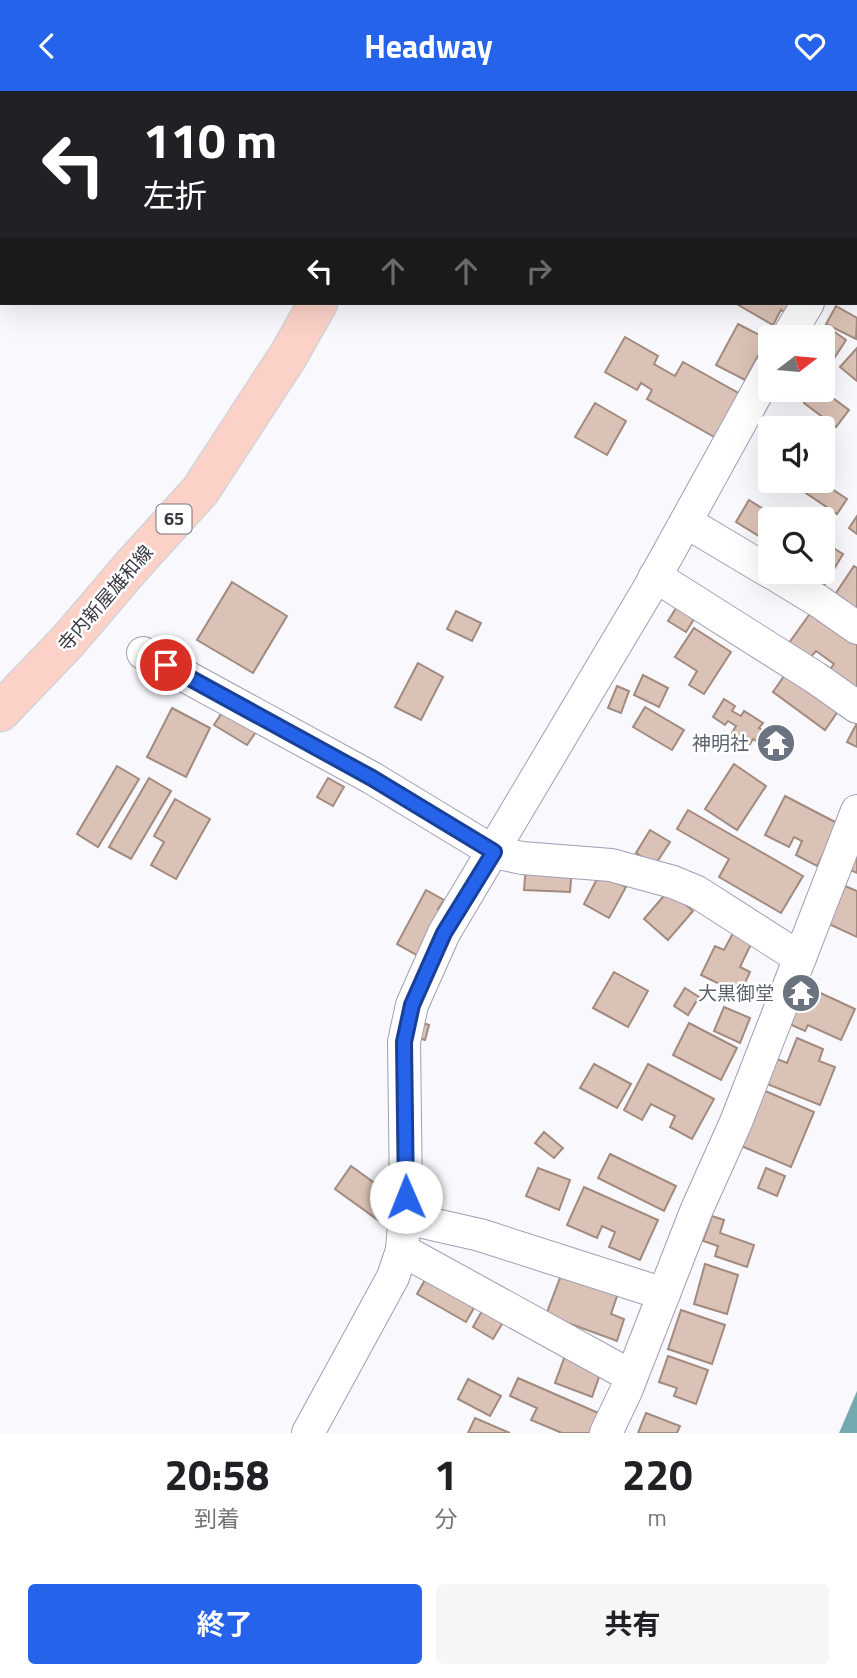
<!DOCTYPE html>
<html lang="ja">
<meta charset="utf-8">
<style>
body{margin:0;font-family:"Titillium Web","Noto Sans JP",sans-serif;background:#f6f6f6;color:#202124;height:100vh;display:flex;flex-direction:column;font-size:26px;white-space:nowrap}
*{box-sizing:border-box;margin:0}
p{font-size:23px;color:#757577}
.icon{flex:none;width:38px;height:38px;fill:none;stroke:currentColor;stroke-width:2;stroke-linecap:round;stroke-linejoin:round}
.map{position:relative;height:1342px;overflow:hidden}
.drawer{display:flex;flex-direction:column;background:#fff;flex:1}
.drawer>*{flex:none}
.hud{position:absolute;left:0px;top:0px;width:858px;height:214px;box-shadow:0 7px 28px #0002;background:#202124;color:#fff;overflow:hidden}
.needle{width:46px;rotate:74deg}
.fabs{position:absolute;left:758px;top:234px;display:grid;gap:14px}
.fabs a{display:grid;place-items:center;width:77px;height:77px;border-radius:7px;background:#fff;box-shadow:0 7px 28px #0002;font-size:35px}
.pin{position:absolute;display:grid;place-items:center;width:60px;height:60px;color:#fff;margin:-30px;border:4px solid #fff;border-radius:50%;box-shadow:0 2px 7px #0007}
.me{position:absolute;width:77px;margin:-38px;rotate:359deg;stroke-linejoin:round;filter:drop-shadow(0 0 5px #0008)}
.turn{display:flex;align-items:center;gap:24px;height:147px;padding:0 28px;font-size:32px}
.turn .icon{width:91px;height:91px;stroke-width:2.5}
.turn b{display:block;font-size:49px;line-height:60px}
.lanes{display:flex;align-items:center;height:66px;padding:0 28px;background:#0003;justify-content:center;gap:35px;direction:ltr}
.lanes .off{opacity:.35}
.eta{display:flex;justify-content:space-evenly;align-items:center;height:119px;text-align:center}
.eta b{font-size:42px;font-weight:700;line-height:49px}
.cta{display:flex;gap:14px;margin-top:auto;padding:14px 28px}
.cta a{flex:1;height:80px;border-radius:7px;background:#2563eb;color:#fff;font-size:28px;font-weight:700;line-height:80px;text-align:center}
.cta a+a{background:#f6f6f6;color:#202124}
header{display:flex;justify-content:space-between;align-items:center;height:91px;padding:0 28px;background:#2563eb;color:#fff;font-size:32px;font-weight:700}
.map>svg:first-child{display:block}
</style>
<header><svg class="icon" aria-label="back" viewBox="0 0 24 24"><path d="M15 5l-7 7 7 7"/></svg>Headway<svg class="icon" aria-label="heart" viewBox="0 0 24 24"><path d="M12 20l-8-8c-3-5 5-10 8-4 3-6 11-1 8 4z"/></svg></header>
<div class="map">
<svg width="857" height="1342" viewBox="0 0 857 1342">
<rect width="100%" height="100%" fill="#f8f8fd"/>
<polygon fill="#74aaaf" points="857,1300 857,1342 839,1342"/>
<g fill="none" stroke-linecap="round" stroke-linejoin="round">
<polyline stroke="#74aaaf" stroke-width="7" points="413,2 414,0"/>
</g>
<g fill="#dbc2b6" stroke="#a28a7e" stroke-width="2">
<polygon points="735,212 794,212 788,223 781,219 773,234"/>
<polygon points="836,215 857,227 856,248 826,233"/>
<polygon points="738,233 767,248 745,289 716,274"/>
<polygon points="829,237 846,249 822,286 822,247"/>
<polygon points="625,246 658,265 654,273 675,285 683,271 740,303 716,347 647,308 652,299 641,292 637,299 605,281"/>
<polygon points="857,257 857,290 840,276"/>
<polygon points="814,299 822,299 849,319 836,336 804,312"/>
<polygon points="595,312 626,330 607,364 575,346"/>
<polygon points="788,390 820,390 847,408 837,423"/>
<polygon points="749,409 781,429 770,429 770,452 736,431"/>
<polygon points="857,425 857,443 849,437"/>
<polygon points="822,450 843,463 822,498 796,481 822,481"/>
<polygon points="854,475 857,477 857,525 832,508"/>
<polygon points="232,491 287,525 253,582 197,549"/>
<polygon points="681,509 699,520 686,541 668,530"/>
<polygon points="814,517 857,548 857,601 827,582 834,573 816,560 810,567 789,552"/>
<polygon points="456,520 481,532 472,550 447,538"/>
<polygon points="694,537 731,561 704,603 689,594 697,580 675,566"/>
<polygon points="418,572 443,586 421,629 395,616"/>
<polygon points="789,578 841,616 825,639 773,601"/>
<polygon points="643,584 668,597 659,616 634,604"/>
<polygon points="617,595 629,600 621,622 608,617"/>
<polygon points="724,608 735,615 732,620 741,625 744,620 763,632 759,637 765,641 758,651 753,648 750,653 732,642 736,635 728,630 725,634 713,626"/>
<polygon points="645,616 684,639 672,659 633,636"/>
<polygon points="172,617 210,637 186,686 147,666"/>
<polygon points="225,617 258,638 247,654 214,634"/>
<polygon points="857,632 857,656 847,651"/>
<polygon points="734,673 766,695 737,739 705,718"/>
<polygon points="117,675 139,688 98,756 77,743"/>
<polygon points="149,687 171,700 131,768 109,756"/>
<polygon points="328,687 344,696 333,715 317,706"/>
<polygon points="785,705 839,733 817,775 796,764 802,750 794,746 789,756 765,744"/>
<polygon points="175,708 210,728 176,788 151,774 164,751 154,745"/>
<polygon points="688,719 803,785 781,822 719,786 729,768 677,738"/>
<polygon points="650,739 670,751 655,774 636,762"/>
<polygon points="857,758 857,782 848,778"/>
<polygon points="526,775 572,778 570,801 524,799"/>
<polygon points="600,782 626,796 609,827 584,813"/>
<polygon points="845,795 857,800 857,846 829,833"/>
<polygon points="426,799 444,809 438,818 443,820 424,868 397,853"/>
<polygon points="669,799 693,820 668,849 644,828"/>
<polygon points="733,842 752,851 740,876 750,881 740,903 701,884 715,855 724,859"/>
<polygon points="614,881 648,900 628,936 593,917"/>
<polygon points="798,893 810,899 804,910 793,904"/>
<polygon points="685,897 699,906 688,924 674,915"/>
<polygon points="814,899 855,918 841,949 808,934 805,940 787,932 798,909 807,913"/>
<polygon points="724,916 750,927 740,952 714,940"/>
<polygon points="419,931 429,934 425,949 415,946"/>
<polygon points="689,932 737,957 721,989 673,964"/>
<polygon points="797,947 823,958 819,970 835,976 820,1014 762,991 772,966 787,972"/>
<polygon points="594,973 631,993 617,1017 580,997"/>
<polygon points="648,973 714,1008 692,1048 670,1036 675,1025 651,1013 642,1029 624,1019"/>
<polygon points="763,999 814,1021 791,1076 739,1054"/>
<polygon points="544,1041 563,1057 554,1067 535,1052"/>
<polygon points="610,1063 676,1095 664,1120 598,1087"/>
<polygon points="351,1075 394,1106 378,1129 335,1098"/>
<polygon points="538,1077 570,1089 559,1119 526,1105"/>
<polygon points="766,1077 785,1085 777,1105 758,1097"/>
<polygon points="584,1096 658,1129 640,1169 609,1156 615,1141 602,1135 597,1147 567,1134"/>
<polygon points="712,1125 724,1129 720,1142 754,1154 747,1176 715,1165 718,1155 703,1150"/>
<polygon points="705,1173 738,1184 727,1223 694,1213"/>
<polygon points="563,1179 619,1199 611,1223 624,1228 617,1250 546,1224"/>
<polygon points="430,1180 479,1208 466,1231 417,1203"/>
<polygon points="487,1211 508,1223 493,1248 473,1236"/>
<polygon points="681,1219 725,1234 712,1273 668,1258"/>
<polygon points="566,1262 603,1275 592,1306 555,1292"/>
<polygon points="668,1265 708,1279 696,1313 674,1305 677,1297 659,1291"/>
<polygon points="518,1287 610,1327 603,1342 562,1342 531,1329 537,1317 510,1305"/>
<polygon points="468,1288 501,1305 490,1325 458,1308"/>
<polygon points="646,1322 680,1335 677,1342 638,1342"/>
<polygon points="475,1327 510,1342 468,1342"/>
</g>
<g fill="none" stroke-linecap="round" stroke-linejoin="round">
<g stroke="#a19eb5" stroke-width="34">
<g id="minor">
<polyline points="856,132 857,129"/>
<polyline points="787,247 808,212"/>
<polyline points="686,431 770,481"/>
<polyline points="771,481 820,511 857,537"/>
<polyline points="655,485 816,587 857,616"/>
<polyline points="143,562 372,687 494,761 522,767 611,774 673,791 697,801 800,867"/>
<polyline points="405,1127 480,1144 664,1203"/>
<polyline points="402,1159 631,1285"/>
<polyline points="308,1342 393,1186 402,1159 406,1106 404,951 412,914 444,842 648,499 770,278"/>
<polyline points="606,1342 626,1300 697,1118 736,1031 857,720"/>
</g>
</g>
<g stroke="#d4d3d6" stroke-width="41">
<g id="major">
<polyline points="436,2 437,0"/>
<polyline points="0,621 68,550 132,475 200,400 288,265 318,212"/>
</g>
</g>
<use href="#minor" stroke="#fff" stroke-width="32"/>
<use href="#major" stroke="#fcd1c8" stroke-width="38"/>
</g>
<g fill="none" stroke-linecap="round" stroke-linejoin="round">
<g stroke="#184099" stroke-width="18">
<polyline id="route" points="166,574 372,687 494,761 444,842 412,914 404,951 406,1106"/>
</g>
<use href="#route" stroke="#2563eb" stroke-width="12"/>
</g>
<defs>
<g id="temple-disc" transform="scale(2.0125)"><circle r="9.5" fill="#6b7280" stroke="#fff"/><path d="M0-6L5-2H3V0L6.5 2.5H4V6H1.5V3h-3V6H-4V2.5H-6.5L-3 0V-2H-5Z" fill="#fff"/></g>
</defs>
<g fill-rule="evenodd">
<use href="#temple-disc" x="776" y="652"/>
<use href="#temple-disc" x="801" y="902"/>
</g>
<g text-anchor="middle" stroke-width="5" stroke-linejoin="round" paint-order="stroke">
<rect fill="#fff" stroke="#76747b" stroke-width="2" x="156.5" y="413.5" width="35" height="29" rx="5"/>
<g font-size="18" font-weight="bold" fill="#3b3943">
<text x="174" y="434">65</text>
</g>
<g font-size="19" fill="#3b3943" stroke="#fff">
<text transform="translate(105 507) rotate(-49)" y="7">寺内新屋雄和線</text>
</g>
<g font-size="19" fill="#5b616d" stroke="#fff" text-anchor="end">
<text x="749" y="659">神明社</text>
<text x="774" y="909">大黒御堂</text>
</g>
</g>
</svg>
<div class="fabs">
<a><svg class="needle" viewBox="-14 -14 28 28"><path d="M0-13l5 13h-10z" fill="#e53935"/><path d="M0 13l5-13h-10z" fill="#757577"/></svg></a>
<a><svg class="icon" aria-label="sound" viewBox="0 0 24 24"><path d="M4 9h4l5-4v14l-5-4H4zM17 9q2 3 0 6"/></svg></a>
<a><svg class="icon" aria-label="search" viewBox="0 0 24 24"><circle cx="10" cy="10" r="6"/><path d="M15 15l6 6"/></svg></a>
</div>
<div class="pin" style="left:166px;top:574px;background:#d93025"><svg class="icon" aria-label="arrive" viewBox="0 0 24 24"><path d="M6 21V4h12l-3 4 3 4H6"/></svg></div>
<svg class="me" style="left:406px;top:1106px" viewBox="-20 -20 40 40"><circle r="19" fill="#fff"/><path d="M0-13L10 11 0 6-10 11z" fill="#2563eb"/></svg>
<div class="hud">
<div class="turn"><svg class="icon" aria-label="left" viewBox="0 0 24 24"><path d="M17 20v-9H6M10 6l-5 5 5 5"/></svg><div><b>110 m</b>左折</div></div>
<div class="lanes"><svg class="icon" aria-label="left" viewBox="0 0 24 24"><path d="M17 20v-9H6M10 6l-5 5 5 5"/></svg><svg class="icon off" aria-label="ahead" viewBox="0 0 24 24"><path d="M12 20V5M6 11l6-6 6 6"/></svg><svg class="icon off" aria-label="ahead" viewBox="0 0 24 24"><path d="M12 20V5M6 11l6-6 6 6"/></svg><svg class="icon off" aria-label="right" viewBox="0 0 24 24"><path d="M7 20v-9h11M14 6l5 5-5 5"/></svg></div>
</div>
</div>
<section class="drawer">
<div class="eta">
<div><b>20:58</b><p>到着</p></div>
<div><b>1</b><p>分</p></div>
<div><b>220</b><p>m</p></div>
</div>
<div class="cta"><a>終了</a><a>共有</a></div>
</section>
